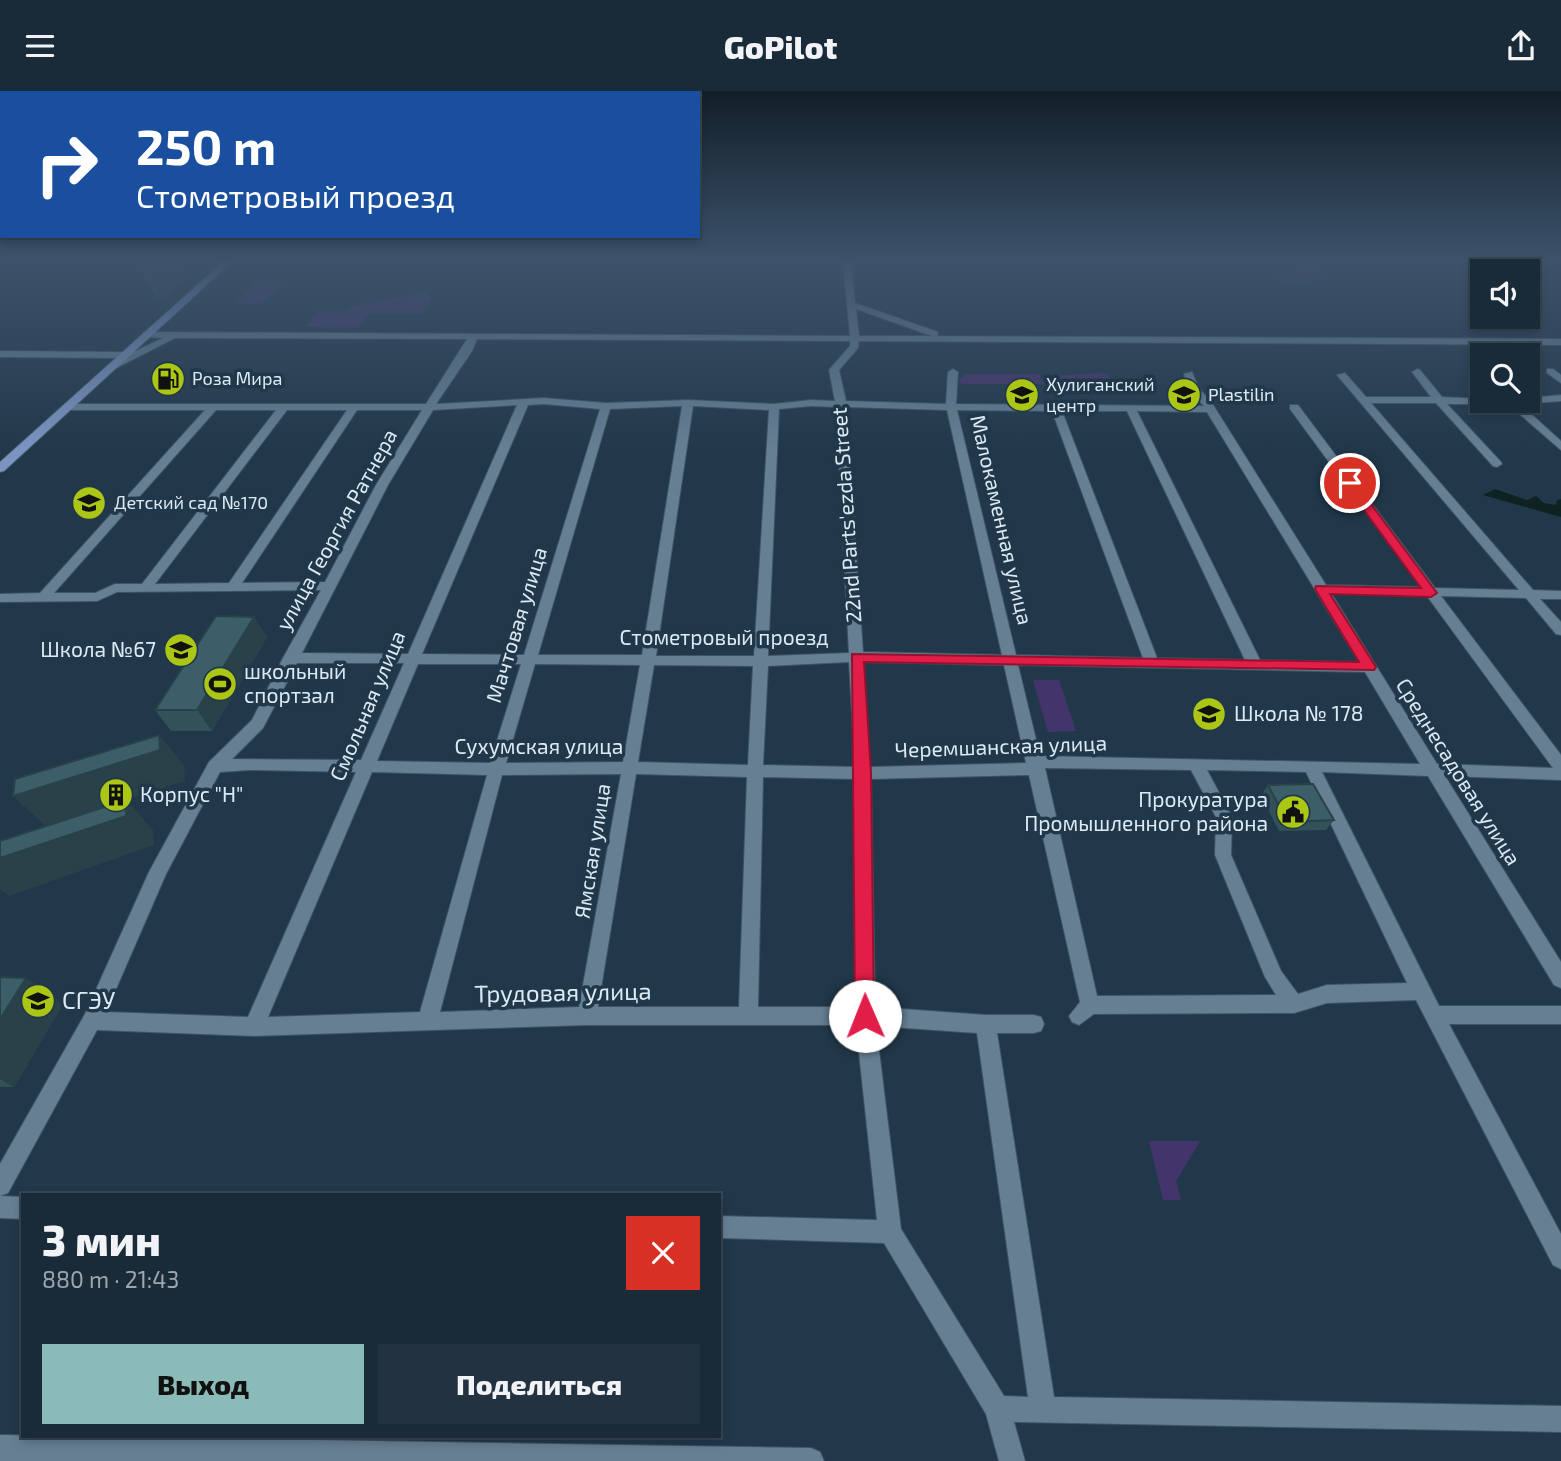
<!DOCTYPE html>
<html lang="ru">
<meta charset="utf-8">
<style>
body{margin:0;font-family:"Exo 2",sans-serif;background:#223240;color:#f1f3f6;height:100vh;display:flex;flex-direction:column;font-size:26px;white-space:nowrap}
*{box-sizing:border-box;margin:0}
p{font-size:23px;color:#9fa7ae}
.icon{flex:none;width:38px;height:38px;fill:none;stroke:currentColor;stroke-width:2;stroke-linecap:round;stroke-linejoin:round}
.map{position:relative;flex:1;overflow:hidden}
.details{position:absolute;left:21px;top:1102px;width:700px;height:245px;display:flex;flex-direction:column;background:#192a38;border-radius:0px;box-shadow:0 4px 10px #0003,0 0 0 2px #374653}
.details>*{flex:none}
.hud{position:absolute;left:0px;top:0px;width:700px;height:147px;box-shadow:0 4px 10px #0003,0 0 0 2px #374653;background:#1a4fa0;color:#fff;overflow:hidden}
.controls{position:absolute;left:1470px;top:168px;display:grid;gap:14px}
.controls a{display:grid;place-items:center;width:70px;height:70px;border-radius:0px;background:#192a38;box-shadow:0 4px 10px #0003,0 0 0 2px #374653;font-size:35px}
.pin{position:absolute;display:grid;place-items:center;width:60px;height:60px;color:#fff;margin:-30px;border:4px solid #fff;border-radius:50%;box-shadow:0 2px 7px #0007}
.me{position:absolute;width:77px;margin:-38px;rotate:359deg;stroke-linejoin:round;filter:drop-shadow(0 0 5px #0008)}
.turn{display:flex;align-items:center;gap:24px;height:147px;padding:0 21px;font-size:32px}
.turn .icon{width:91px;height:91px;stroke-width:2.5}
.turn b{display:block;font-size:49px;line-height:60px}
.round{display:grid;place-items:center;flex:none;width:74px;height:74px;border-radius:0px;background:#223240}
.head{display:flex;align-items:center;justify-content:space-between;height:119px;padding:0 21px}
h1{font-size:42px;font-weight:800;line-height:52px}
.action{display:flex;gap:14px;margin-top:auto;padding:14px 21px}
.action a{flex:1;height:80px;border-radius:0px;background:#8bbbb9;color:#111;font-size:28px;font-weight:800;line-height:80px;text-align:center}
.action a+a{background:#223240;color:#f1f3f6}
header{display:flex;justify-content:space-between;align-items:center;height:91px;padding:0 21px;background:#192a38;font-size:32px;font-weight:800}
.map>svg:first-child{display:block}
</style>
<header><svg class="icon" aria-label="menu" viewBox="0 0 24 24"><path d="M4 6h16M4 12h16M4 18h16"/></svg>GoPilot<svg class="icon" aria-label="share" viewBox="0 0 24 24"><path d="M12 15V3M7 8l5-5 5 5M5 13v7h14v-7"/></svg></header>
<div class="map">
<svg width="1561" height="1370" viewBox="0 0 1561 1370">
<rect width="100%" height="100%" fill="#21384a"/>
<g fill="#43356c">
<polygon points="1309,177 1327,185 1293,194 1274,186"/>
<polygon points="258,190 283,190 262,213 235,213"/>
<polygon points="426,201 431,208 421,223 370,222 358,237 305,236 319,220 348,220 352,215"/>
<polygon points="1100,282 1108,284 1116,297 1111,297 1102,283 1108,295 1056,295 1051,285"/>
<polygon points="965,283 1040,283 1040,288 1045,293 961,293 959,289"/>
<polygon points="1033,589 1059,589 1076,640 1048,641"/>
<polygon points="1149,1050 1200,1050 1176,1090 1181,1109 1163,1109"/>
</g>
<polygon fill="#0f2222" points="1495,398 1527,409 1536,405 1544,412 1556,414 1557,409 1561,408 1561,426 1483,404"/>
<g fill="none" stroke-linecap="round" stroke-linejoin="round">
<g stroke="#3f5463" stroke-width="2">
<g id="minor">
<path d="M843,169H851L855,212L938,241L937,245L1561,248V254L859,250L858,257L839,279L846,310L946,313L948,281L953,278L958,281L956,313L1204,315L1189,299L1184,283L1192,281L1199,298L1210,309L1326,494L1421,496L1290,318V314H1298L1435,497L1519,499L1337,284L1345,282L1366,306H1431L1412,281L1417,278L1420,279L1442,306L1528,310V307L1561,304V310L1520,313L1561,350V359L1508,313H1447L1501,371L1502,373L1497,376L1493,375L1436,312H1371L1533,499L1561,500V508H1540L1561,531V544L1556,543L1526,507L1441,505L1561,664V689L1445,685L1561,871V897L1554,894L1428,685L1322,681L1439,915H1561V933H1449L1561,1143V1178L1553,1174L1416,909L1327,912L1294,922L1094,923L1079,934L1072,931L1069,925L1080,911L1029,684L871,688L875,916L986,924H1034L1041,926L1044,933L1041,940L1034,942H997L1054,1306L1561,1315V1341L1014,1331L1025,1370H999L986,1323L884,1152L719,1147V1125L877,1129L856,934H587L254,945L97,939L8,1102L0,1105L23,1106V1128L0,1127V1073L85,923L149,781L209,671L252,629L283,567L321,499L117,501L97,510L0,511V503L40,502L205,319H66L61,316L66,313H426L467,248L175,247L116,277L111,274L122,267L0,266V260L123,261L127,264L163,247L143,246V242L146,241L850,245ZM856,218L932,245H933H859ZM477,248L850,250V255L829,279L835,310L811,309L774,313L688,309L606,312L544,307L436,313L472,260ZM544,313L600,318L524,564L422,563L528,314ZM517,314L408,563L302,562L388,394L433,319ZM682,315L642,564H538L610,318ZM693,315L769,319L754,565H656ZM811,315L836,316L849,562L768,565L779,318ZM846,316L947,319L1002,564L863,561ZM216,319H276L142,493H115L95,502H54ZM287,319H347L229,492L155,493ZM357,319H422L376,394L325,491L242,492ZM957,319L1052,320L1143,567L1016,564ZM1062,320H1127L1245,569L1157,567ZM1137,320L1207,321L1359,571L1260,569ZM1331,502L1427,505L1553,677L1437,673ZM849,571L855,676L763,674L768,575ZM863,571L1004,574L1026,672L870,676ZM297,572H404L361,669L232,668L263,637ZM418,573H521L490,672L377,670ZM535,573L640,574L623,671L506,672ZM654,574L753,575L748,674L638,671ZM1018,574L1365,581L1420,673L1040,665ZM1045,677L1191,679L1216,726L1215,764L1265,886L1276,904L1097,905ZM250,679L356,681L248,926L106,921L166,783L220,681ZM1207,679L1306,681L1407,892L1327,894L1298,903L1281,880L1231,764L1232,726ZM372,681L487,684L420,921L268,926ZM621,683L579,916L440,921L502,684ZM636,683L747,686L739,916H598ZM763,686L855,688V916H758ZM876,935L977,942L1028,1306L1004,1305L901,1138Z"/>
<polygon points="1547,278 1553,278 1561,284 1561,292 1547,282"/>
<polygon points="0,1344 811,1357 820,1361 824,1370 0,1370"/>
</g>
</g>
<g stroke="#3f5463" stroke-width="2">
<polygon id="major" points="225,169 234,169 4,380 0,381 0,371"/>
</g>
<use href="#minor" fill="#667f93" fill-rule="evenodd"/>
<use href="#major" fill="#7c94c2" fill-rule="evenodd"/>
</g>
<g fill="#335159">
<polygon points="137,169 180,169 188,186 168,205 160,207 154,203"/>
<polygon points="254,526 267,546 212,640 171,640 155,619"/>
<polygon points="1268,694 1334,729 1326,739 1279,740 1261,704"/>
<polygon points="0,886 63,913 14,996 0,996"/>
</g>
<g fill="#294249">
<polygon points="140,169 180,169 188,186 168,205 160,207"/>
<polygon points="254,526 267,546 212,640 197,619"/>
<polygon points="159,644 184,674 185,690 46,735 13,705"/>
<polygon points="126,709 153,739 154,754 9,805 0,798 0,767"/>
<polygon points="26,887 63,913 14,996 0,988 0,928"/>
</g>
<g fill="#3b5e68" stroke="#294249" stroke-width="2">
<polygon points="216,525 254,526 197,619 155,619"/>
<polygon points="159,644 160,659 13,705 15,688"/>
<polygon points="1313,693 1334,729 1287,731 1268,694"/>
<polygon points="126,709 126,725 0,767 0,750"/>
<polygon points="0,886 26,887 0,928"/>
</g>
<linearGradient id="sky" x2="0" y2="1"><stop stop-color="#121f29"/><stop offset="0.47" stop-color="#3d536b"/><stop offset="1" stop-color="#3d536b" stop-opacity="0"/></linearGradient>
<rect width="1561" height="360" fill="url(#sky)"/>
<polygon fill="#e11d48" stroke="#92132f" stroke-width="2" points="1350,389 1354,390 1437,502 1431,506 1330,503 1376,576 1374,579 864,571 871,682 874,925 872,931 865,934 858,931 855,925 852,563 1359,571 1315,498 1316,495 1421,497 1344,392"/>
<defs>
<g id="fuel-disc" transform="scale(1.75)"><circle r="9.5" fill="#abc614" stroke="#21384a"/><path d="M-5.5-6h7V0h2V4h1.3V-2.5L3-4.5l.8-.8L6-3V5H2.5V1h-1V6h-7ZM-4.2-4.7v3.2H.2V-4.7Z" fill="#111"/></g>
<g id="school-disc" transform="scale(1.75)"><circle r="9.5" fill="#abc614" stroke="#21384a"/><path d="M0-5L7-2L0 1L-7-2ZM-4 1L0 2.5L4 1V4Q0 6-4 4Z" fill="#111"/></g>
<g id="stadium-disc" transform="scale(1.75)"><circle r="9.5" fill="#abc614" stroke="#21384a"/><path d="M0-5a6.5 5 0 1 0 0 10a6.5 5 0 1 0 0-10ZM-3.5-1.8h7v3.6h-7Z" fill="#111"/></g>
<g id="building-disc" transform="scale(1.75)"><circle r="9.5" fill="#abc614" stroke="#21384a"/><path d="M-4-6H4V6H1V3H-1V6H-4ZM-2.5-4.3h1.7v1.8h-1.7ZM.8-4.3h1.7v1.8H.8ZM-2.5-1h1.7V.8h-1.7ZM.8-1h1.7V.8H.8Z" fill="#111"/></g>
<g id="civic-disc" transform="scale(1.75)"><circle r="9.5" fill="#abc614" stroke="#21384a"/><path d="M-.6-6.5H3V-4.5H.6V-3L4-1V1h2V6H-6V1h2V-1L-.6-3ZM-1.2 2.5V6h2.4V2.5Z" fill="#111"/></g>
<g id="university-disc" transform="scale(1.75)"><circle r="9.5" fill="#abc614" stroke="#21384a"/><path d="M0-5L7-2L0 1L-7-2ZM-4 1L0 2.5L4 1V4Q0 6-4 4Z" fill="#111"/></g>
</defs>
<g fill-rule="evenodd">
<use href="#fuel-disc" x="168" y="288"/>
<use href="#school-disc" x="1022" y="304"/>
<use href="#school-disc" x="1184" y="304"/>
<use href="#school-disc" x="89" y="412"/>
<use href="#school-disc" x="181" y="559"/>
<use href="#stadium-disc" x="220" y="593"/>
<use href="#school-disc" x="1209" y="623"/>
<use href="#building-disc" x="116" y="704"/>
<use href="#civic-disc" x="1293" y="721"/>
<use href="#university-disc" x="38" y="910"/>
</g>
<g text-anchor="middle" stroke-width="7" stroke-linejoin="round" paint-order="stroke">
<g font-size="18" fill="#dceaf5" stroke="#21384a" text-anchor="start">
<text x="192" y="294">Роза Мира</text>
<text x="1046" y="300">Хулиганский<tspan x="1046" dy="21">центр</tspan></text>
<text x="1208" y="310">Plastilin</text>
<text x="114" y="418">Детский сад №170</text>
</g>
<g font-size="21" fill="#dceaf5" stroke="#21384a">
<text transform="translate(847 424) rotate(-94)" y="7">22nd Parts'ezda Street</text>
<text transform="translate(1001 429) rotate(77)" y="7">Малокаменная улица</text>
<text transform="translate(337 439) rotate(-61)" y="7">улица Георгия Ратнера</text>
<text transform="translate(517 534) rotate(-73)" y="7">Мачтовая улица</text>
<text x="724" y="554">Стометровый проезд</text>
<text transform="translate(368 615) rotate(-67)" y="7">Смольная улица</text>
<text x="539" y="663">Сухумская улица</text>
<text transform="translate(1001 656) rotate(-2)" y="7">Черемшанская улица</text>
<text transform="translate(1458 681) rotate(58)" y="7">Среднесадовая улица</text>
<text transform="translate(593 760) rotate(-81)" y="7">Ямская улица</text>
</g>
<g font-size="21" fill="#dceaf5" stroke="#21384a" text-anchor="start">
<text x="156" y="566" text-anchor="end">Школа №67</text>
<text x="244" y="588">школьный<tspan x="244" dy="24">спортзал</tspan></text>
<text x="1234" y="630">Школа № 178</text>
<text x="140" y="711">Корпус "Н"</text>
<text x="1268" y="716" text-anchor="end">Прокуратура<tspan x="1268" dy="24">Промышленного района</tspan></text>
</g>
<g font-size="24" fill="#dceaf5" stroke="#21384a">
<text transform="translate(563 902) rotate(-1)" y="8">Трудовая улица</text>
</g>
<g font-size="24" fill="#dceaf5" stroke="#21384a" text-anchor="start">
<text x="62" y="918">СГЭУ</text>
</g>
</g>
</svg>
<div class="controls">
<a><svg class="icon" aria-label="sound" viewBox="0 0 24 24"><path d="M4 9h4l5-4v14l-5-4H4zM17 9q2 3 0 6"/></svg></a>
<a><svg class="icon" aria-label="search" viewBox="0 0 24 24"><circle cx="10" cy="10" r="6"/><path d="M15 15l6 6"/></svg></a>
</div>
<div class="pin" style="left:1350px;top:392px;background:#d93025"><svg class="icon" aria-label="arrive" viewBox="0 0 24 24"><path d="M6 21V4h12l-3 4 3 4H6"/></svg></div>
<svg class="me" style="left:865px;top:925px" viewBox="-20 -20 40 40"><circle r="19" fill="#fff"/><path d="M0-13L10 11 0 6-10 11z" fill="#e11d48"/></svg>
<div class="hud">
<div class="turn"><svg class="icon" aria-label="right" viewBox="0 0 24 24"><path d="M7 20v-9h11M14 6l5 5-5 5"/></svg><div><b>250 m</b>Стометровый проезд</div></div>
</div>
<section class="details">
<div class="head"><div><h1>3 мин</h1><p>880 m · 21:43</p></div><a class="round" style="background:#d93025;color:#fff"><svg class="icon" aria-label="close" viewBox="0 0 24 24"><path d="M6 6l12 12M18 6L6 18"/></svg></a></div>
<div class="action"><a>Выход</a><a>Поделиться</a></div>
</section>
</div>
